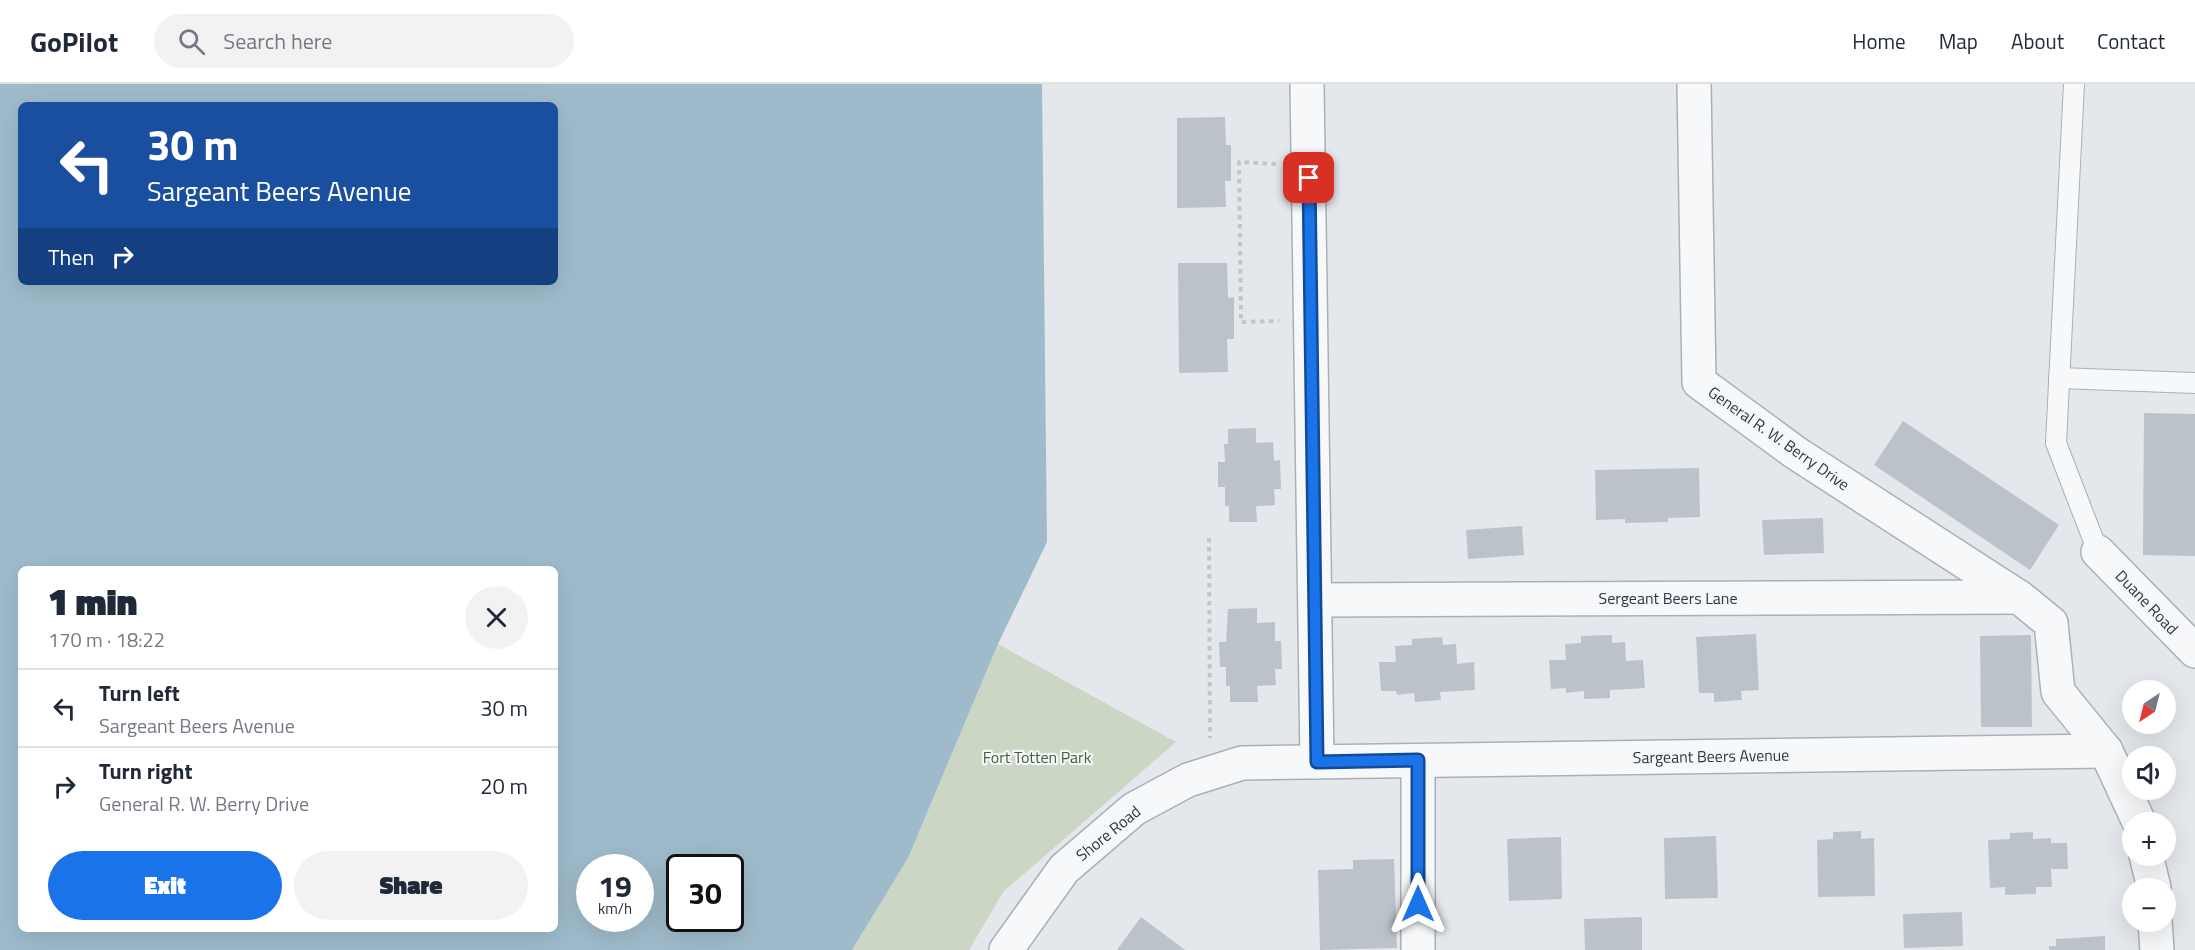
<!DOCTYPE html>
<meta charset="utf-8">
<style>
body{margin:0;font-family:"Titillium Web",sans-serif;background:#f2f2f3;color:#1f2937;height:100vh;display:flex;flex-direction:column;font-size:22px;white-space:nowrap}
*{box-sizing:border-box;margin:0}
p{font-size:20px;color:#747a83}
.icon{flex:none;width:33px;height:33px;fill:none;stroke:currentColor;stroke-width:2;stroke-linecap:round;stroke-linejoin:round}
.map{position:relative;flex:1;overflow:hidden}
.panel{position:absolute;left:18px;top:482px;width:540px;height:366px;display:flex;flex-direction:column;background:#fff;border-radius:9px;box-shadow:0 6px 24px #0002}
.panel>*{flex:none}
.top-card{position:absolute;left:18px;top:18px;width:540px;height:183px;border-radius:9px;box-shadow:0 6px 24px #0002;background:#1a4fa0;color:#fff;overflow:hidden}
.needle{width:39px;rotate:215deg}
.tools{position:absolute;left:2122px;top:596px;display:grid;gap:12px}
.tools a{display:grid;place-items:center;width:54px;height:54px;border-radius:50%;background:#fff;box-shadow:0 6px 24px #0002;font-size:30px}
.speed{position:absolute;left:576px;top:770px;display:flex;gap:12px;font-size:30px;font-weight:700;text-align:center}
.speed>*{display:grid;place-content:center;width:78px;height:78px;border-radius:50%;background:#fff;box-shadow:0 6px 24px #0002;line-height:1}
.speed small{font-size:15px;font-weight:400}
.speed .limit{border:3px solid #111;border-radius:9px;background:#fff;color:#111}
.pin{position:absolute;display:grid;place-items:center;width:51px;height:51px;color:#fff;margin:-26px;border-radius:12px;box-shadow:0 3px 9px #0006}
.me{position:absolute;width:66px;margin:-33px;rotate:0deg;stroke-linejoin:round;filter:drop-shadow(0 0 4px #0008)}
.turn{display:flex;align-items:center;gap:21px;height:126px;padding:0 30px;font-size:27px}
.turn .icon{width:78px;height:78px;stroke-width:2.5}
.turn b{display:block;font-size:42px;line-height:51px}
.then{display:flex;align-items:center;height:57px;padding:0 30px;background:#0003;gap:12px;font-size:22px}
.round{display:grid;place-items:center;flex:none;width:63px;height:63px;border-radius:32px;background:#f2f2f3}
.summary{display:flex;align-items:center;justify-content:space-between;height:102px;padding:0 30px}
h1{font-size:36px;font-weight:800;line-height:45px}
.button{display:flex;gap:12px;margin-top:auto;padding:12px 30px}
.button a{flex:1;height:69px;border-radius:36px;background:#1a73e8;color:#fff;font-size:24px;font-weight:800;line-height:69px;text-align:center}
.button a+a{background:#f2f2f3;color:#1f2937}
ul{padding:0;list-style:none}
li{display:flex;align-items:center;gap:18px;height:78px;padding:0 30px;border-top:2px solid #e0e1e3}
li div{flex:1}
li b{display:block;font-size:22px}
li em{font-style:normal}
header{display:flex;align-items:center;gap:36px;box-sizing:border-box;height:84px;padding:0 30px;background:#fff;border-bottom:2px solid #e0e1e3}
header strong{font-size:28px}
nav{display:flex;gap:33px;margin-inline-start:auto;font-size:21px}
.search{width:420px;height:54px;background:#f2f2f3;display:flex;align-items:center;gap:15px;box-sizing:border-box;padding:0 21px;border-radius:33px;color:#747a83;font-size:22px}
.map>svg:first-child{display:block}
</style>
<header>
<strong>GoPilot</strong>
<div class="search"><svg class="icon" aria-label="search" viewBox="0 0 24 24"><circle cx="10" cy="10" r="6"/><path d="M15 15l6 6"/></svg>Search here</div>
<nav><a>Home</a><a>Map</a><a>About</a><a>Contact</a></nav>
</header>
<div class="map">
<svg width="2195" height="866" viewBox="0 0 2195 866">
<rect width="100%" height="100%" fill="#e4e8ec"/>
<polygon fill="#cbd6c5" points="998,560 1176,658 1003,808 969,866 852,866 908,774"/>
<path fill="#9fbbcb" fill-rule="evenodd" d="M0,0H1042L1047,458L998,560L908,774L852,866H0ZM21,21H555V198H21ZM21,484H555V844H21ZM590,783H640V834H590ZM680,783H730V834H680Z"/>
<g fill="#bbc2c9">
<polygon points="1225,33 1226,61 1231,61 1231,97 1225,97 1226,123 1177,124 1177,34"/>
<polygon points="1178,179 1227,179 1228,214 1234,213 1234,255 1227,255 1228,288 1179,289"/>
<polygon points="2144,329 2195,330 2195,472 2143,471"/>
<polygon points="1903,337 2059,441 2030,486 1874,381"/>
<polygon points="1256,344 1256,359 1273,358 1274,377 1280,376 1281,405 1274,405 1275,421 1256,422 1257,438 1229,438 1229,422 1225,422 1225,403 1218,403 1218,378 1225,378 1224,360 1228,360 1228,345"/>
<polygon points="1699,384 1700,433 1668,434 1668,438 1625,439 1625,435 1596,436 1595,386"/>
<polygon points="1823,434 1824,469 1764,471 1762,436"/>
<polygon points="1522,442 1524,471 1468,475 1466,446"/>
<polygon points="1257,524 1257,539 1275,538 1275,557 1281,557 1282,585 1275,585 1276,601 1257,602 1258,618 1230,618 1230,602 1226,602 1226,583 1220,583 1219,558 1226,558 1228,525"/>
<polygon points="1756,550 1759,606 1741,607 1742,616 1714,618 1714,609 1699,609 1696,553"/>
<polygon points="1612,551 1612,559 1625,558 1626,577 1643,576 1645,604 1610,606 1610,614 1584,615 1584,607 1566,609 1566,604 1551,605 1549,576 1566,576 1565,560 1581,559 1581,552"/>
<polygon points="2031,551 2032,643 1981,643 1980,552"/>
<polygon points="1442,553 1443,561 1456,560 1457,580 1474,578 1475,606 1440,608 1441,616 1415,618 1414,609 1397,611 1396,607 1381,607 1379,578 1396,578 1395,562 1412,561 1412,555"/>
<polygon points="1861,747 1861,755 1874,754 1875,812 1818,813 1817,756 1833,755 1833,748"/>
<polygon points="2033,748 2033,755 2051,754 2051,759 2067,759 2068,785 2051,785 2052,803 2036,803 2036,810 2005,811 2005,803 1990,804 1988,756 2010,755 2010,749"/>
<polygon points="1716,752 1718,814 1665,815 1664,754"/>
<polygon points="1561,753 1562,815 1509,817 1507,755"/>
<polygon points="1394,775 1397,864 1320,866 1318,786 1353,785 1353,776"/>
<polygon points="1962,828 1963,862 1904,864 1903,830"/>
<polygon points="1141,833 1185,866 1117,866"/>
<polygon points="1642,833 1642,866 1585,866 1584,835"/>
<polygon points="2105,852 2105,866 2049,866 2049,862 2056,862 2056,855"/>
</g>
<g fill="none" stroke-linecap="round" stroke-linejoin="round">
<g stroke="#a9b0b6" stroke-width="22">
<g id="lane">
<polyline points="2074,0 2056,359 2098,468"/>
<polyline points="2059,294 2195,299"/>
</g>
</g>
<g stroke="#a9b0b6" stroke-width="36">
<g id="street">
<polyline points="1307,0 1317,678"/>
<polyline points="1694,0 1699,298 1796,369 2019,513 2051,539 2058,608 2106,667 2139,738"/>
<polyline points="2098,468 2195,567"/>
<polyline points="1316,516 2019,513"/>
<polyline points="1418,677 1418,866"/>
<polyline points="2146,771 2154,804"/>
<polyline points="2155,837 2157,866"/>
<polyline points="1006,866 1064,785 1134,725 1188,696 1242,679 2106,667"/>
</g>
</g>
<g stroke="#c2c6cb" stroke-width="4" stroke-dasharray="4.5 4.5" stroke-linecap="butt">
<polyline points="1276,80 1239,78 1241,238 1279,237"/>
<polyline points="1209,454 1210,654"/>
</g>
<use href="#lane" stroke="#f7f8fa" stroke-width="20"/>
<use href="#street" stroke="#f7f8fa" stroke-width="33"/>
</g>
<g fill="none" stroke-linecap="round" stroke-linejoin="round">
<g stroke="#114b97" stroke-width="15">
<polyline id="route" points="1309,94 1317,678 1418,676 1418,820"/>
</g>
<use href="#route" stroke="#1a73e8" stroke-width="10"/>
</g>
<g text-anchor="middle" stroke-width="4.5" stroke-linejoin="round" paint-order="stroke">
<g font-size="16" fill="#2b3844" stroke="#f4f6f9">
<text transform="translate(1779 354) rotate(35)" y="6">General R. W. Berry Drive</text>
<text x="1668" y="520">Sergeant Beers Lane</text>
<text transform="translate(2147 518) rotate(46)" y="6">Duane Road</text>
<text transform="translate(1711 672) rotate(-1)" y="6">Sargeant Beers Avenue</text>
<text transform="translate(1108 749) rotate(-39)" y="6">Shore Road</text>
</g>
<g font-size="16" fill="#456038" stroke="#f4f6f9">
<text x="1037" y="679">Fort Totten Park</text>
</g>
</g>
</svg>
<div class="tools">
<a><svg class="needle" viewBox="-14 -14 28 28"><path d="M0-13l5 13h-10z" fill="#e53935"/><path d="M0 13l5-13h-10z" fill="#747a83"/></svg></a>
<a><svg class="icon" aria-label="sound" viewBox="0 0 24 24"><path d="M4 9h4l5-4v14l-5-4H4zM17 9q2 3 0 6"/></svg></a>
<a>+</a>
<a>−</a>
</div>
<div class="speed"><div>19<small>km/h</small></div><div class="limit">30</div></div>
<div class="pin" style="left:1309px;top:94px;background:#d93025"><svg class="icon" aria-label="arrive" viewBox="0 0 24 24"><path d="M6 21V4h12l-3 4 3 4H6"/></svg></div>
<svg class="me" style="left:1418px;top:820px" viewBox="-20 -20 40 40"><path d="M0-17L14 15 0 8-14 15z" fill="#1a73e8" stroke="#fff" stroke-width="4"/></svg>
<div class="top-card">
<div class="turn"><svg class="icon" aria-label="left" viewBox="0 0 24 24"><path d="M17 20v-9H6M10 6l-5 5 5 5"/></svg><div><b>30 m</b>Sargeant Beers Avenue</div></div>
<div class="then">Then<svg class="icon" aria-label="right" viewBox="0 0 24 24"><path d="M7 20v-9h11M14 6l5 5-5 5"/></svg></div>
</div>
<section class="panel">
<div class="summary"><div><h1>1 min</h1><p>170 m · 18:22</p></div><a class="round"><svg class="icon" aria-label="close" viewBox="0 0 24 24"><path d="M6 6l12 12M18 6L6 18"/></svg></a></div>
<ul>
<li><svg class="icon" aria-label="left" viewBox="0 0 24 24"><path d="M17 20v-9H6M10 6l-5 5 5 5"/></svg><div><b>Turn left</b><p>Sargeant Beers Avenue</p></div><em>30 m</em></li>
<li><svg class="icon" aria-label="right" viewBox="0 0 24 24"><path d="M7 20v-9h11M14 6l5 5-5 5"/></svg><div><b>Turn right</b><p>General R. W. Berry Drive</p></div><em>20 m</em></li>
</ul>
<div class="button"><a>Exit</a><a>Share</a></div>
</section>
</div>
